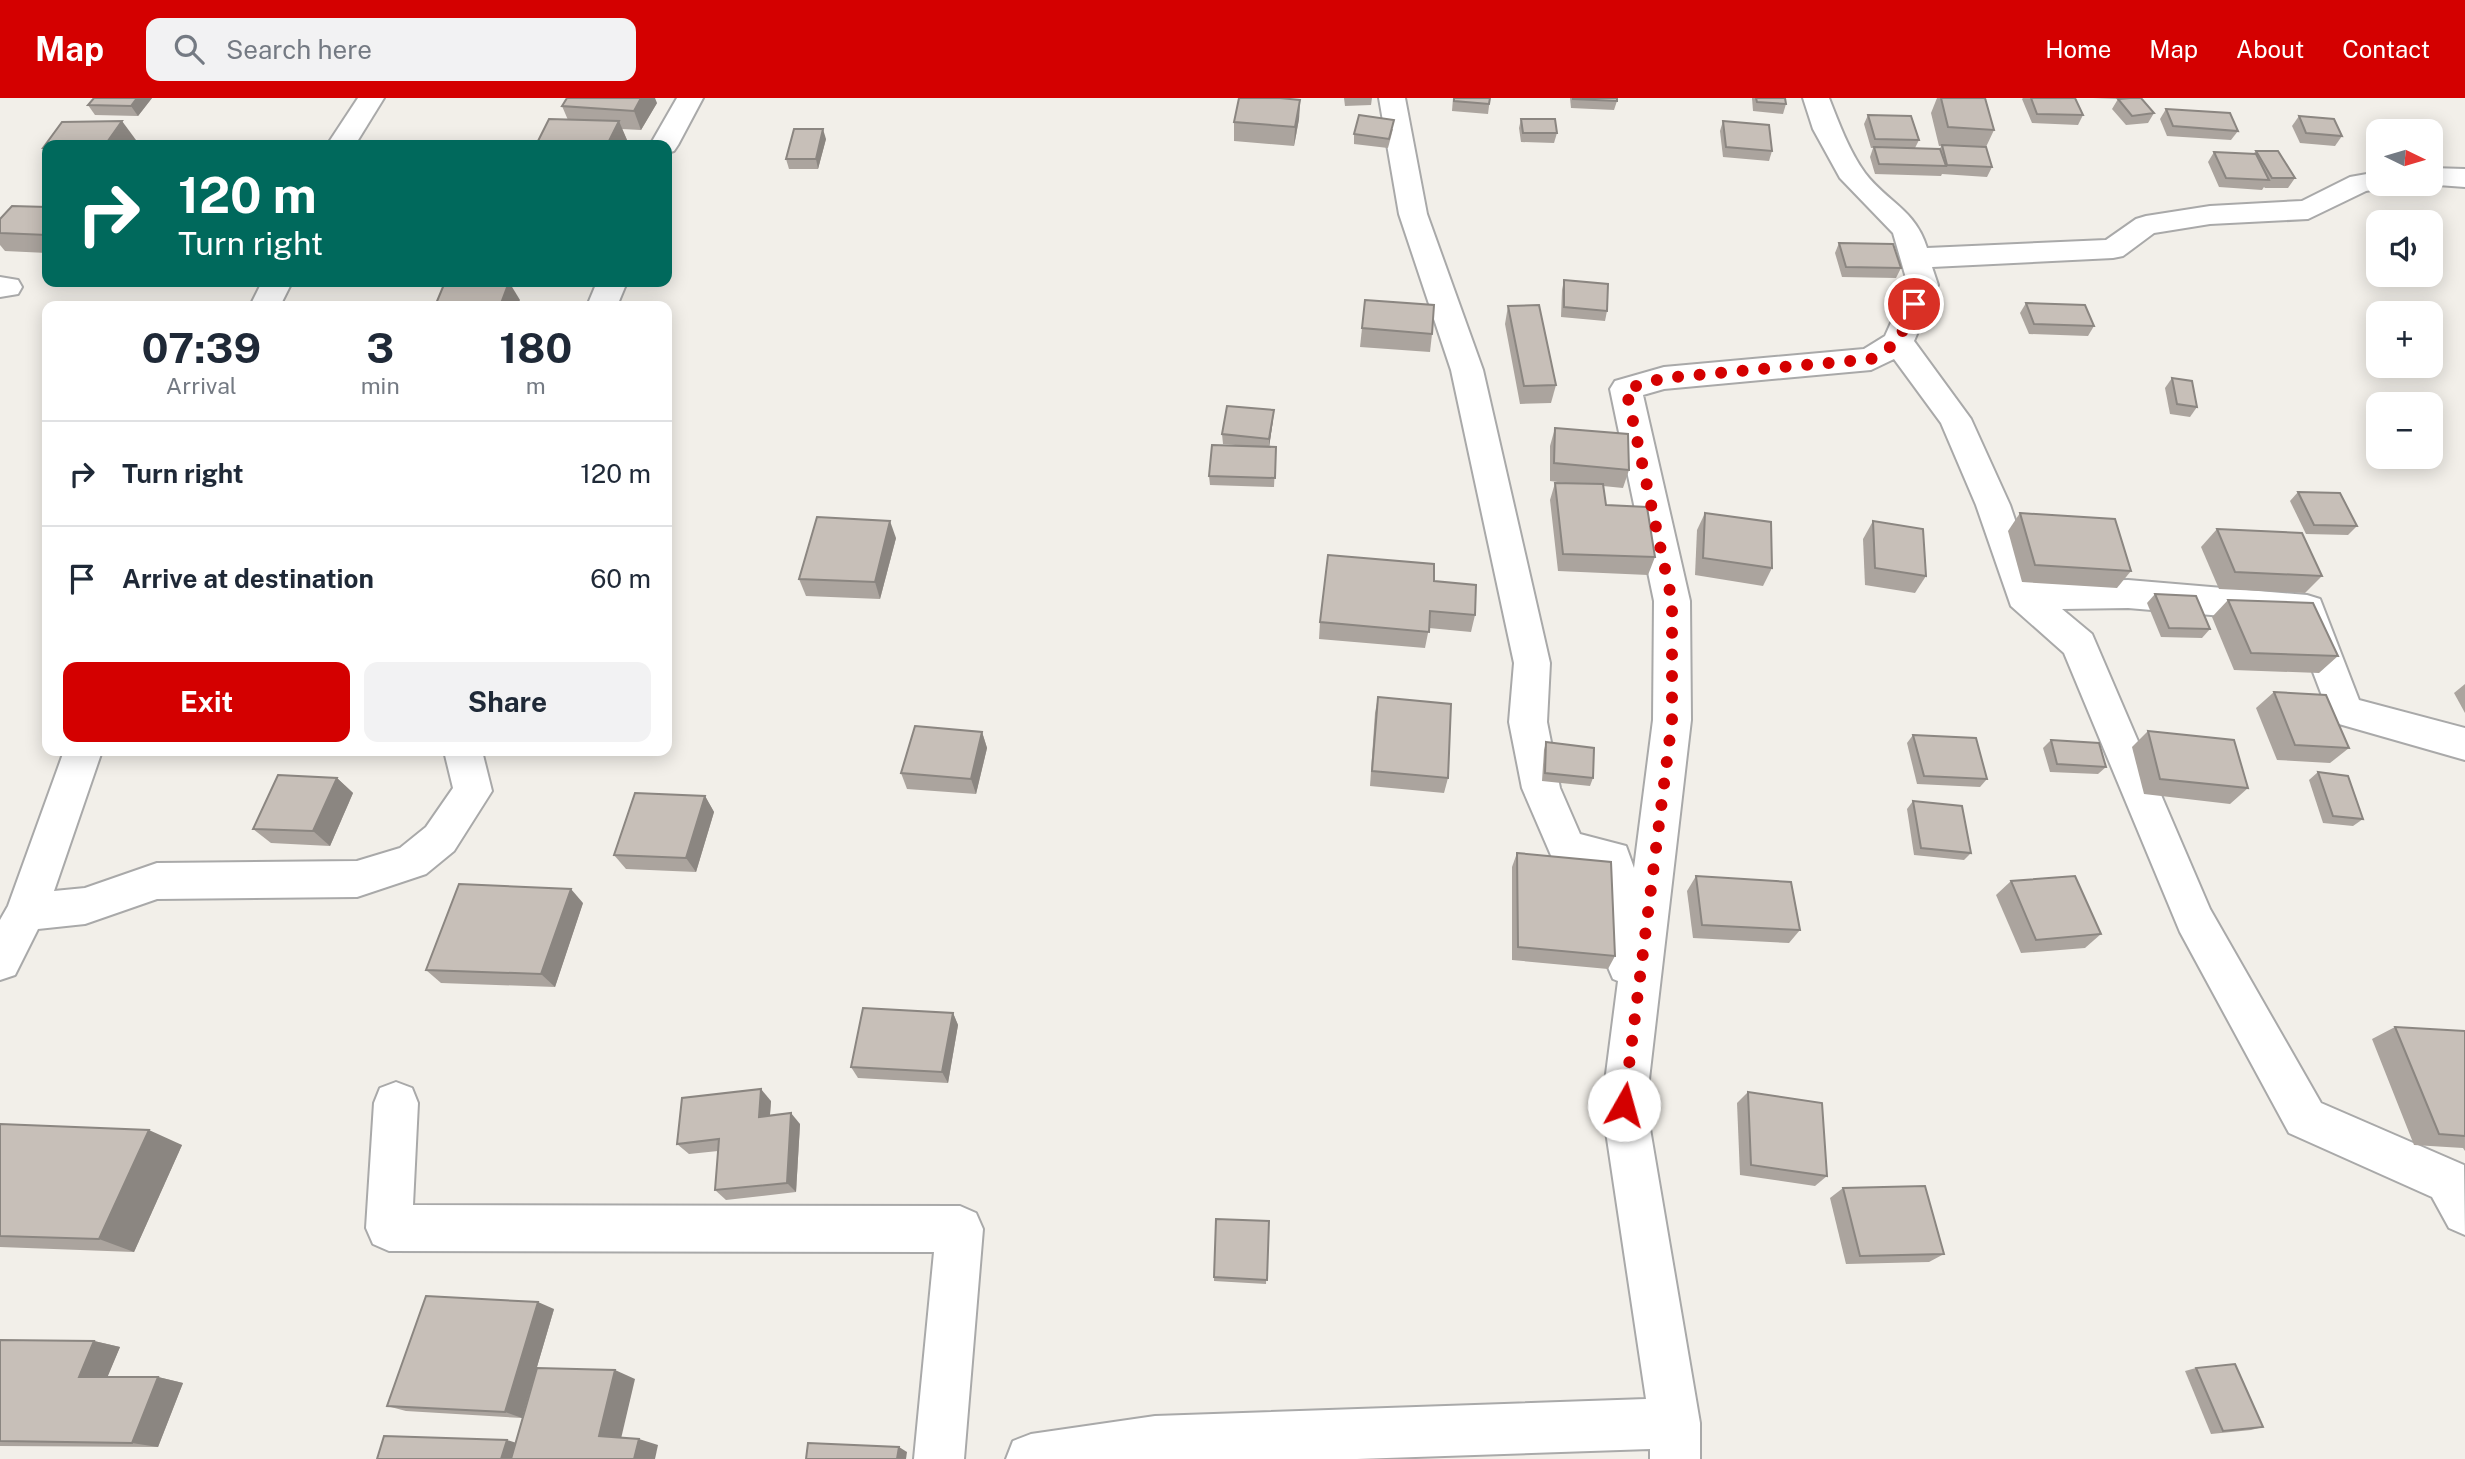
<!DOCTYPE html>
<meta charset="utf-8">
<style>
body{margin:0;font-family:"Public Sans",sans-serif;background:#f2f2f3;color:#1f2937;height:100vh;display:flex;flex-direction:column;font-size:26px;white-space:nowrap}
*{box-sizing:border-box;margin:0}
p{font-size:23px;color:#747a83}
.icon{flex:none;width:38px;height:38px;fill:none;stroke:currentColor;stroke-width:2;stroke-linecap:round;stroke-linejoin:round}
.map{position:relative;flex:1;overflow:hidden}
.details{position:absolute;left:42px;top:203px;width:630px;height:455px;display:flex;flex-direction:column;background:#fff;border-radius:14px;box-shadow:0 4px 18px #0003}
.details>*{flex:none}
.banner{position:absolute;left:42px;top:42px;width:630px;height:147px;border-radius:14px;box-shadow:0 4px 18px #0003;background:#00695c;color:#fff;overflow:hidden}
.needle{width:46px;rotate:95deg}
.tools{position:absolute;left:2366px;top:21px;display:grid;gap:14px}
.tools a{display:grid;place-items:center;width:77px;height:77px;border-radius:14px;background:#fff;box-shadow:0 4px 18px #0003;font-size:35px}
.pin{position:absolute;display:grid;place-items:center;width:60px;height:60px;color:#fff;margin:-30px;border:4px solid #fff;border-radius:50%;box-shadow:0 2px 7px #0007}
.me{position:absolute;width:77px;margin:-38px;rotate:7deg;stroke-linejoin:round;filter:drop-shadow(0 0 5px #0008)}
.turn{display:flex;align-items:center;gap:24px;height:147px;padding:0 21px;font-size:32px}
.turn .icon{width:91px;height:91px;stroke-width:2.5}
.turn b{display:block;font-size:49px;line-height:60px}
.eta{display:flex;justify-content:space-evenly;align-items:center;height:119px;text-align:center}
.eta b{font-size:42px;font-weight:700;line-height:49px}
.action{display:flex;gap:14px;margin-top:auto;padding:14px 21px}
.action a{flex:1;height:80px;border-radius:14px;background:#d40000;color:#fff;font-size:28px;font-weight:700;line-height:80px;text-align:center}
.action a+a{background:#f2f2f3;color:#1f2937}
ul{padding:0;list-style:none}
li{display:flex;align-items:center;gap:21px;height:105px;padding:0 21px;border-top:2px solid #e0e1e3}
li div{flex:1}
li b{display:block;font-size:26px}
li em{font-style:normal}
header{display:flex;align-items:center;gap:42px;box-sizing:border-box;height:98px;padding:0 35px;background:#d40000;color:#fff}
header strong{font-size:33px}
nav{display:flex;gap:38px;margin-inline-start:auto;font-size:24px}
.search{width:490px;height:63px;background:#f2f2f3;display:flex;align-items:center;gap:18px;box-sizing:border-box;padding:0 24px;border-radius:14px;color:#747a83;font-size:26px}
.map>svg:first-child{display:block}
</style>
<header>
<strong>Map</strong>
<div class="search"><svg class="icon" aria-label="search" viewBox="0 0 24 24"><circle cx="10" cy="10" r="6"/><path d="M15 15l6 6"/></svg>Search here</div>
<nav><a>Home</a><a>Map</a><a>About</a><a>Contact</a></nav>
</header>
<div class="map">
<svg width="2465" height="1361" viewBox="0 0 2465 1361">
<rect width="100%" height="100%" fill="#f2efe9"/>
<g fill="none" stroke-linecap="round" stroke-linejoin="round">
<g stroke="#a9a9a9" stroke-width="4">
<g id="street">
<polygon points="358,0 384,0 355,47 327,47"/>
<polygon points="677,0 703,0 678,47 674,53 667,55 667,47 650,47"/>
<path d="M1379,0H1405L1427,116L1483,272L1550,565L1547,624L1560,690L1580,736L1626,748L1634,770L1653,622L1654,503L1610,291L1615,283L1664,269L1864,251L1885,238L1908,187L1893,135L1840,80L1813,31L1803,0H1829C1839,25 1849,53 1865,75C1887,104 1915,111 1927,150L2106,142L2136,121L2146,118L2210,108L2302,103L2350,79L2378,74V86H2390L2388,89L2366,93L2308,121L2210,126L2154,135L2123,158L2113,160L1932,169L1938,187L1914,243L1971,321L2010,407L2036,484L2128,482L2307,497L2320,501L2359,602L2465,630V662L2332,624L2294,524L2128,510L2062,511L2092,536L2210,811L2321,1005L2464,1067L2465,1137L2449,1130L2432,1099L2289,1035L2180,834L2064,555L2011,508L1976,407L1941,325L1894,261L1871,272L1664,291L1643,297L1690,503L1691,622L1646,1007L1700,1325V1361H1650V1351L1357,1361H1006L1013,1343L1031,1336L1155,1318L1646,1301L1602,1007L1618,883L1613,881L1607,867L1594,773L1553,762L1522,690L1509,624L1514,565L1451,272L1399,116Z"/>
<polygon points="2431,70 2465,71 2465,89 2424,86 2431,86"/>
<polygon points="0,179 18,182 22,189 18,196 0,199"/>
<polygon points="262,184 292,184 280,208 250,208"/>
<polygon points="597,184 627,184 617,208 587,208"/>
<polygon points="64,653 102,653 54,793 85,790 157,765 357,763 400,750 426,729 453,690 444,653 482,653 492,693 454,753 426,776 357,799 157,801 85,826 38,831 15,877 0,882 0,822 8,808"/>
<polygon points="396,984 412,990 418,1005 413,1107 960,1108 976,1115 983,1131 964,1361 914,1361 934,1154 389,1153 373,1146 366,1130 374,1005 380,990"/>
</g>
</g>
<use href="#street" fill="#fff" fill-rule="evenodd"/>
</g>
<g fill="#aba49e">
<polygon points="94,0 152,0 138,18 95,17 88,7"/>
<polygon points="1344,0 1372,0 1371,7 1345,8"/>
<polygon points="1453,0 1490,0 1488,16 1452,13"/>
<polygon points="1570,0 1617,0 1617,3 1614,12 1571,10"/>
<polygon points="1752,0 1785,0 1786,6 1783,16 1753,13"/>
<polygon points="1937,0 1985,0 1994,32 1986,49 1992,69 1987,79 1942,76 1941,78 1875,76 1870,59 1873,50 1871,50 1864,26 1868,17 1919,42 1915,50 1940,51 1941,48 1939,48 1931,15"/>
<polygon points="2023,0 2075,0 2083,17 2078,27 2032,25 2022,1"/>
<polygon points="2093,0 2141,0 2154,15 2148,25 2126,27 2112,11 2118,1"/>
<polygon points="1300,2 1299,21 1294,48 1234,43 1234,24"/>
<polygon points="657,5 641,32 622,31 627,42 624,47 536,47 568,22 562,8"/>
<polygon points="2166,11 2238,33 2231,42 2167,38 2160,21"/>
<polygon points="2299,18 2342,38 2335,48 2300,45 2292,28"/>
<polygon points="1521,21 1557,35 1554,45 1521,44 1519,30"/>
<polygon points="1723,23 1772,53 1769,63 1723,59 1720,33"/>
<polygon points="1393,31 1388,50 1354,46 1354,36"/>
<polygon points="826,41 818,71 789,71 786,61"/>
<polygon points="2256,53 2295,80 2288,90 2265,90 2264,89 2262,92 2219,89 2208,64 2214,54 2253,56"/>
<polygon points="47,109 47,155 5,153 0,147 0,121"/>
<polygon points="1839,145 1901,170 1896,180 1842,179 1835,155"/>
<polygon points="1564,182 1607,213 1605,223 1561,219 1562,192"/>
<polygon points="1365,202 1432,236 1430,254 1360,249"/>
<polygon points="2026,205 2094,228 2088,238 2029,236 2020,215"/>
<polygon points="1508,208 1556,287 1551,305 1520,306 1505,226"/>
<polygon points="2172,280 2197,309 2190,319 2170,316 2165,290"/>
<polygon points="1273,322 1269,349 1276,349 1274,389 1210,387 1209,378 1248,348 1223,346 1222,336"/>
<polygon points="1555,330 1629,372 1623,390 1603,388 1606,407 1655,459 1648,477 1558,473 1550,402 1555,385 1565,385 1550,383 1550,348"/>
<polygon points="2298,394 2357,428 2348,437 2306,436 2290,403"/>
<polygon points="1705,415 1772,470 1763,488 1695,477 1697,432"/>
<polygon points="2020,415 2131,473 2117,490 2022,484 2008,433"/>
<polygon points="1873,423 1926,478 1915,495 1865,487 1863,441"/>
<polygon points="2217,431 2322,478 2305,495 2219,491 2201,449"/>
<polygon points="896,440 880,501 806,498 799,481"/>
<polygon points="1434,483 1475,517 1471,534 1429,530 1425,550 1319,541 1320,524"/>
<polygon points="2155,496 2210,531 2202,540 2161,539 2147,505"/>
<polygon points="2228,502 2338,558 2319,575 2234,572 2212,519"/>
<polygon points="2465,586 2465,615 2454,595"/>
<polygon points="2274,594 2349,650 2330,665 2277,662 2256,610"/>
<polygon points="1378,599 1448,680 1444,695 1370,688 1375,615"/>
<polygon points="2148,633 2248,690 2230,706 2144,696 2132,649"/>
<polygon points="982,634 987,650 976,696 907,691 901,675"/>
<polygon points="1913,637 1987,681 1980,689 1917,686 1907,645"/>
<polygon points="2051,642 2106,669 2098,676 2050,674 2043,650"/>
<polygon points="1546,644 1593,680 1590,688 1542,683 1544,652"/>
<polygon points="2318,674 2363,721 2353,728 2323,725 2309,682"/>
<polygon points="337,680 353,695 330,748 271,745 253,731"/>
<polygon points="705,698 714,714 696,774 626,771 614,757"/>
<polygon points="1913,703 1971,755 1964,762 1914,757 1907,711"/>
<polygon points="1517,755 1615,858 1608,871 1512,862 1512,769"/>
<polygon points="1696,778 1800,832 1789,845 1693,840 1687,793"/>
<polygon points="2011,783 2101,836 2085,850 2021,855 1996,797"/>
<polygon points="583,805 555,889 441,885 426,872"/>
<polygon points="953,915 958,927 948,985 858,980 851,969"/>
<polygon points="2395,929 2465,933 2465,1053 2463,1050 2414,1047 2372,941"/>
<polygon points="1748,994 1827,1078 1815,1088 1740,1077 1737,1005"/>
<polygon points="771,1003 770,1017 800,1026 796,1094 726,1102 715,1092 718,1053 689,1056 677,1046"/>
<polygon points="0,1026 182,1047 134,1154 0,1149"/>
<polygon points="1843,1090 1944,1156 1929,1164 1846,1166 1830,1100"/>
<polygon points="1216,1121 1269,1123 1266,1186 1214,1183"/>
<polygon points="554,1211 522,1320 406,1313 387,1308"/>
<polygon points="0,1242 94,1243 120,1249 107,1279 158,1279 183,1285 158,1349 0,1348"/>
<polygon points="2196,1270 2263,1329 2251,1332 2211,1336 2185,1273"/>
</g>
<g fill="#8b8681">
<polygon points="137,0 152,0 138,18 131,8"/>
<polygon points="641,0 655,0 657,5 641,32 634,13"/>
<polygon points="1300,2 1299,21 1294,48 1295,29"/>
<polygon points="122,23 136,42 132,47 105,47"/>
<polygon points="619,23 627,42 624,47 607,47"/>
<polygon points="823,31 826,41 818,71 816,61"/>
<polygon points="509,184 520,202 517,208 500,208"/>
<polygon points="1274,312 1273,322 1269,350 1269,341"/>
<polygon points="890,423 896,440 880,501 875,484"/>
<polygon points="982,634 987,650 976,696 971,681"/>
<polygon points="337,680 353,695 330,748 313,733"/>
<polygon points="705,698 714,714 696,774 686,760"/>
<polygon points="571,791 583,805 555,889 541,876"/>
<polygon points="953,915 958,927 948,985 942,974"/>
<polygon points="761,991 771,1003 769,1029 759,1019"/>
<polygon points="791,1015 800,1026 796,1094 787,1085"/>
<polygon points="149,1032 182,1047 134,1154 99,1141"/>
<polygon points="538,1204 554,1211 522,1320 505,1314"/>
<polygon points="94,1243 120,1249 105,1285 79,1279"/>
<polygon points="615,1272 635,1281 620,1345 599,1338"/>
<polygon points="158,1279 183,1285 158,1349 132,1345"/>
<polygon points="639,1341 658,1347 655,1361 634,1361"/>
<polygon points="507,1342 523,1347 519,1361 501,1361"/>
<polygon points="899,1349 907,1354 906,1361 897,1361"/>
</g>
<g fill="#c7bfb8" stroke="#8b8681" stroke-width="2">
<polygon points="94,0 137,0 131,8 88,7"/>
<polygon points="567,0 641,0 634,13 562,8"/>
<polygon points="1239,0 1280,0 1300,2 1295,29 1234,24"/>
<polygon points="1454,0 1490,0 1489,6 1454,3"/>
<polygon points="1573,0 1617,0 1617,3 1573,1"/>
<polygon points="1756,0 1785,0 1786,6 1757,4"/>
<polygon points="1941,0 1985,0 1994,32 1948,29"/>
<polygon points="2031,0 2075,0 2083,17 2037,16"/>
<polygon points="2130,0 2141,0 2154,15 2132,18 2118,1"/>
<polygon points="2166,11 2230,15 2238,33 2173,28"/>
<polygon points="1359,17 1394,22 1389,41 1354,36"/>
<polygon points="1868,17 1911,18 1919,42 1875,41"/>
<polygon points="2299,18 2334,21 2342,38 2306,35"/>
<polygon points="549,21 619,23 607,47 536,47"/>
<polygon points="1521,21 1555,21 1557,35 1523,35"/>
<polygon points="122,23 105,47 47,47 47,50 43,50 62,24"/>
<polygon points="1723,23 1769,27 1772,53 1726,49"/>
<polygon points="794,31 823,31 816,61 786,61"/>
<polygon points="1942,47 1986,49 1992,69 1947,67"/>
<polygon points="1874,49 1940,51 1946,68 1879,66"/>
<polygon points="2256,53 2278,53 2295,80 2272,80"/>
<polygon points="2214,54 2256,56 2269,82 2226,80"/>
<polygon points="12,108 47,109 47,137 0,135 0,121"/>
<polygon points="1839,145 1893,146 1901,170 1846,169"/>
<polygon points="1564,182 1608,186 1607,213 1564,209"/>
<polygon points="445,184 509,184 500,208 435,208"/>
<polygon points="1365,202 1434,207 1432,236 1362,230"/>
<polygon points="2026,205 2085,207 2094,228 2034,226"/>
<polygon points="1539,207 1556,287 1524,288 1508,208"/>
<polygon points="2172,280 2192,283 2197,309 2177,306"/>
<polygon points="1227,308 1274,312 1269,341 1222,336"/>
<polygon points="1555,330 1628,336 1629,372 1554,365"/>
<polygon points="1212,347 1276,349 1275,380 1209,378"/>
<polygon points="1555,385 1603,386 1606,407 1647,409 1655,459 1563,456"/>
<polygon points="2298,394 2340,395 2357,428 2314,427"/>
<polygon points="1705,415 1771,424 1772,470 1703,460"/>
<polygon points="2020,415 2115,421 2131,473 2035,467"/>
<polygon points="817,419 890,423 875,484 799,481"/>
<polygon points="1873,423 1923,431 1926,478 1875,470"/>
<polygon points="2217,431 2302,435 2322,478 2235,474"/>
<polygon points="1328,457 1434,466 1434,483 1476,487 1475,517 1430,513 1429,534 1320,524"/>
<polygon points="2155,496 2196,498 2210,531 2169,530"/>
<polygon points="2228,502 2313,505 2338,558 2251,555"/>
<polygon points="2274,594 2326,597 2349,650 2295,647"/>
<polygon points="1378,599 1451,606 1448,680 1372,673"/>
<polygon points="915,628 982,634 971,681 901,675"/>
<polygon points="2148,633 2234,642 2248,690 2160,681"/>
<polygon points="1913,637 1976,640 1987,681 1924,678"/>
<polygon points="2051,642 2099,645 2106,669 2057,666"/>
<polygon points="1546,644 1594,650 1593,680 1545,675"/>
<polygon points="2318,674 2348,678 2363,721 2333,718"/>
<polygon points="278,677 337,680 313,733 253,731"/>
<polygon points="635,695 705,698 686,760 614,757"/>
<polygon points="1913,703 1962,708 1971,755 1921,750"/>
<polygon points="1517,755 1611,764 1615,858 1518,849"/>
<polygon points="1696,778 1791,784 1800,832 1702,827"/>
<polygon points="2075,778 2101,836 2036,842 2011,783"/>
<polygon points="459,786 571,791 541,876 426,872"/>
<polygon points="863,910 953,915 942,974 851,969"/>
<polygon points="2395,929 2465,933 2465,1038 2439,1036"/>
<polygon points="761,991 759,1019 791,1015 787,1085 715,1092 719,1041 677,1046 682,1000"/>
<polygon points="1748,994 1822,1005 1827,1078 1751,1067"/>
<polygon points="0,1026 149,1032 99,1141 0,1138"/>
<polygon points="1925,1088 1944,1156 1860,1158 1843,1090"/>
<polygon points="1216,1121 1269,1123 1267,1182 1214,1179"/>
<polygon points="426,1198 538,1204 505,1314 387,1308"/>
<polygon points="0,1242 94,1243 79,1279 158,1279 132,1345 0,1343"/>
<polygon points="2235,1266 2263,1329 2223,1333 2196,1270"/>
<polygon points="537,1270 615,1272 599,1338 639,1341 634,1361 511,1361"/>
<polygon points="384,1338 507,1342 501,1361 377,1361"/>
<polygon points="808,1345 899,1349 897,1361 806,1361"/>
</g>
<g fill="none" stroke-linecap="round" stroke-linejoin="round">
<polyline stroke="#d40000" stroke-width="12" stroke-dasharray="0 21.6" points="1624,1007 1672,622 1672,503 1626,291 1664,280 1871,261 1898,244 1914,206"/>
</g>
</svg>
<div class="tools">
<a><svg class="needle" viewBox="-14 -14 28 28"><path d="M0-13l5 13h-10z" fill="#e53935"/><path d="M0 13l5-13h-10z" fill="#747a83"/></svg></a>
<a><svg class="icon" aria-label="sound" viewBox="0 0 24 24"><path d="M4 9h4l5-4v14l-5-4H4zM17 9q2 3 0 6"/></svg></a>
<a>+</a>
<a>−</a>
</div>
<div class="pin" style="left:1914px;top:206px;background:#d93025"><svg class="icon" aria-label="arrive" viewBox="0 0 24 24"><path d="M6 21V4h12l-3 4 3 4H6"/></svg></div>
<svg class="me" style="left:1624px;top:1007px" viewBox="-20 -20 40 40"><circle r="19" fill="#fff"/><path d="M0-13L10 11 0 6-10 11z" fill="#d40000"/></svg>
<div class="banner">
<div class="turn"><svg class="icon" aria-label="right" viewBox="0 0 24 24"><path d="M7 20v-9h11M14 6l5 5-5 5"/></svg><div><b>120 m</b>Turn right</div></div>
</div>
<section class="details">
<div class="eta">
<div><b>07:39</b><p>Arrival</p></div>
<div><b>3</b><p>min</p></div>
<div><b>180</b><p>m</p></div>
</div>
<ul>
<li><svg class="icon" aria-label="right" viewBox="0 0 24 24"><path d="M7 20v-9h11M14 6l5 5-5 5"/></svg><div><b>Turn right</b></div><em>120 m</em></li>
<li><svg class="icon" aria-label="arrive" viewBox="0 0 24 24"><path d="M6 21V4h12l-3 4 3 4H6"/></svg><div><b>Arrive at destination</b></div><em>60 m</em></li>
</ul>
<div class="action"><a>Exit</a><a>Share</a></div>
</section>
</div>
